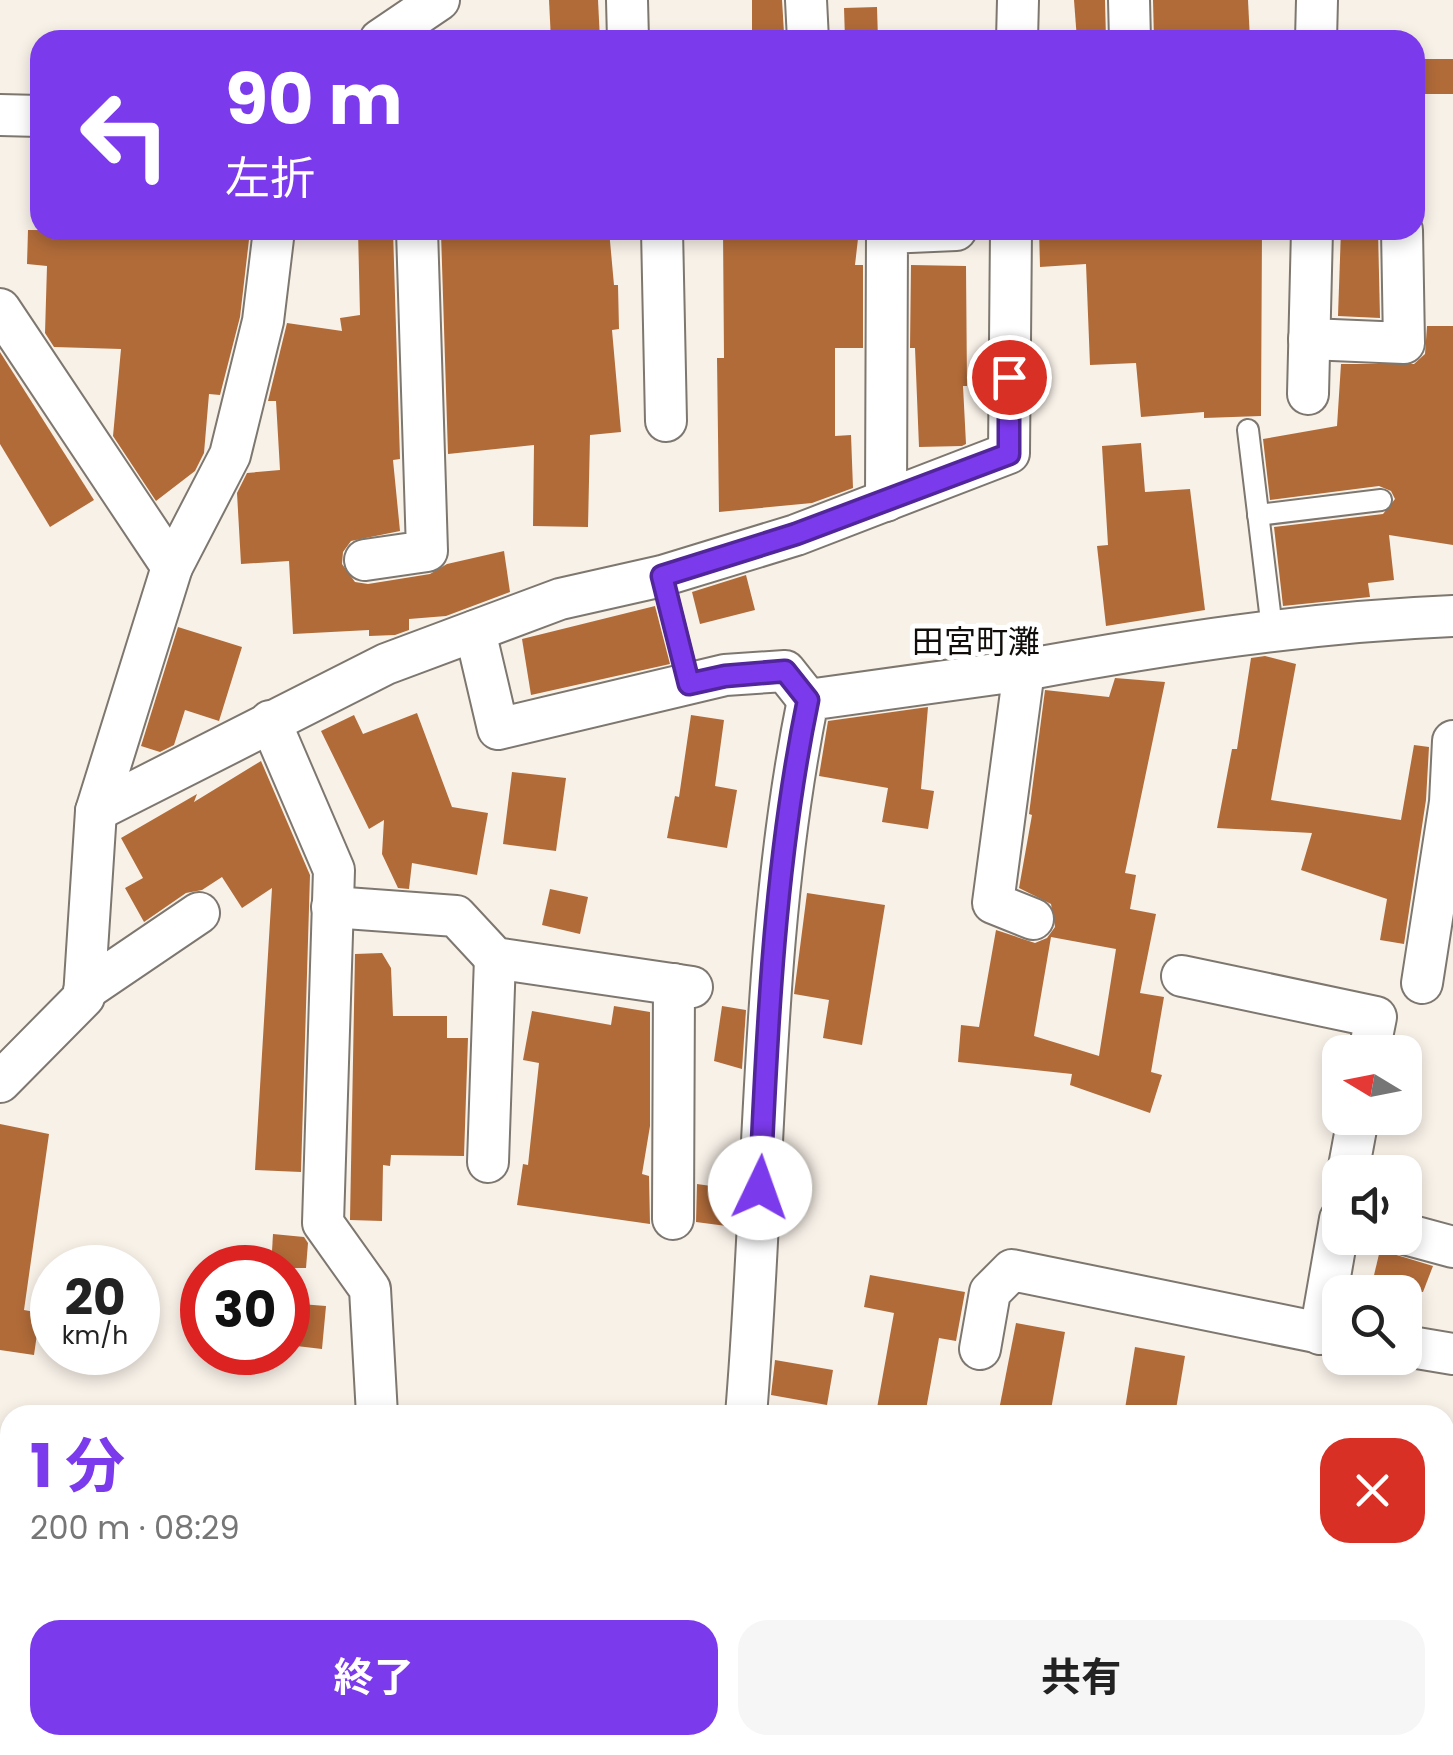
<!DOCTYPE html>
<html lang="ja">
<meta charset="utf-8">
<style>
body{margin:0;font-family:Poppins,"Noto Sans JP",sans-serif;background:#f6f6f6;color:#222;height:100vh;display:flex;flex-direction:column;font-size:38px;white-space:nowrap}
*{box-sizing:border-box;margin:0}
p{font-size:32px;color:#767676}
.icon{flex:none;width:55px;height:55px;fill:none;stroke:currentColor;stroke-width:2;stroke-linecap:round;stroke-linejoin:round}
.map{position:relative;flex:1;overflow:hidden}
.panel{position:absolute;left:0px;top:1405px;width:1455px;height:350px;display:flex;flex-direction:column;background:#fff;border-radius:30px 30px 0 0;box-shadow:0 5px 15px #0003}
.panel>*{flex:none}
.hud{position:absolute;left:30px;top:30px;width:1395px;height:210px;border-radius:30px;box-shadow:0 5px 15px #0003;background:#7c3aed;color:#fff;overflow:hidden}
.needle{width:65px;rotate:280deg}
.fabs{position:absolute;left:1322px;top:1035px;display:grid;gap:20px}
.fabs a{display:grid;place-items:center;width:100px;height:100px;border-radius:20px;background:#fff;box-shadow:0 5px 15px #0003;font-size:50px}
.speed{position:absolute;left:30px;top:1245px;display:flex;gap:20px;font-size:50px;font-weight:700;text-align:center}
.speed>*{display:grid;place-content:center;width:130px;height:130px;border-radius:50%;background:#fff;box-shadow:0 5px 15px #0003;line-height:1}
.speed small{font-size:25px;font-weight:400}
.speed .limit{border:15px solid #d22;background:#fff;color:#111}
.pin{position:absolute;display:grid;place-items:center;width:85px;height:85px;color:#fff;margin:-42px;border:5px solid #fff;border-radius:50%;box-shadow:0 2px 10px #0007}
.me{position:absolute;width:110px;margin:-55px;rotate:3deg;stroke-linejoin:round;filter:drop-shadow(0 0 8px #0008)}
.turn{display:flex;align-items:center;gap:35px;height:210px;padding:0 30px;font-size:45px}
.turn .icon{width:130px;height:130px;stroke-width:2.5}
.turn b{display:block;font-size:70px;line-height:85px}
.round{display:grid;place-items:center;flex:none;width:105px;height:105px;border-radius:30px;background:#f6f6f6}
.summary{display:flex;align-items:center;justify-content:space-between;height:170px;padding:0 30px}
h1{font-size:60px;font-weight:700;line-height:75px;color:#7c3aed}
.button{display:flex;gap:20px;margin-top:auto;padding:20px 30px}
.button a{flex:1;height:115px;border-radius:30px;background:#7c3aed;color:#fff;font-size:40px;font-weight:700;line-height:115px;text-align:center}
.button a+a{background:#f6f6f6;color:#222}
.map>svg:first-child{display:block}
</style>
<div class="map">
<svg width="1453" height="1755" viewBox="0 0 1453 1755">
<rect width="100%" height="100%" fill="#f8f1e8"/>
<g fill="#b16b39" fill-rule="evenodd">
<polygon points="549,0 598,0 600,40 551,40"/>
<polygon points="752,0 782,0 784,33 752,33"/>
<polygon points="1074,0 1105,0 1106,40 1077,40"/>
<polygon points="1153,0 1248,0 1250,40 1154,40"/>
<polygon points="877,7 878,40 845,40 844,8"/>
<rect x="1415" y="59" width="38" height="35"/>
<polygon points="28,230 250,231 240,317 220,395 209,394 204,453 195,471 156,501 113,436 121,349 54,347 45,333 47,266 27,264"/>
<polygon points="358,230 393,230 400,459 393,460 400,531 351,541 343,552 342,564 355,582 368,584 430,574 447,564 504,551 510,592 446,616 409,619 409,630 395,635 369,636 369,630 293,634 289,561 241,564 237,493 247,473 280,470 276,401 268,401 287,323 342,331 340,318 360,315"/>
<polygon points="545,230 609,230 614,285 618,285 619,329 612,330 621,432 590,435 588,527 533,526 534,445 448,454 441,233"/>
<polygon points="723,230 859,230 855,265 863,265 863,348 835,348 835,436 851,435 853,488 812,503 719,512 717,358 724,358"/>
<polygon points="1039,230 1262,230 1261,416 1204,418 1204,412 1141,417 1136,363 1090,365 1086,264 1040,267"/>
<polygon points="1341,230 1378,230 1380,318 1338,316"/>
<polygon points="911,265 966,266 967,386 963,386 966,444 962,446 919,447 915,348 910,348"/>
<polygon points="1427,326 1453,326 1453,545 1389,535 1394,580 1368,583 1370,597 1283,606 1274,527 1383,514 1395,499 1391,491 1379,486 1270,500 1263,439 1337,426 1341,364 1414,364 1425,354"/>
<polygon points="0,352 94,500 50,527 0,444"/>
<polygon points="1141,443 1145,492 1190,489 1205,610 1106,626 1097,546 1108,545 1102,446"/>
<polygon points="746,575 755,610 700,624 692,592"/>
<polygon points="655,606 670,664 531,695 522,639"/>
<polygon points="178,627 242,647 219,721 185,710 174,745 160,752 141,746"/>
<polygon points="1265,656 1296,664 1271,800 1401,820 1414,745 1429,747 1426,800 1404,944 1380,940 1387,899 1301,870 1312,833 1217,828 1232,749 1237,749 1251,658"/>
<path d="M1115,678L1165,682L1125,873L1136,875L1130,909L1156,914L1140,993L1164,997L1151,1072L1162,1075L1150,1113L1070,1085L1072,1074L958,1062L961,1025L979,1027L996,930L1035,943L1047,938L1055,927L1051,904L1019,888L1032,815L1029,814L1045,690L1109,697ZM1051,937L1116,949L1099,1056L1034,1036Z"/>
<polygon points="928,707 921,789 934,791 928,829 882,822 888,788 819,776 828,721"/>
<polygon points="417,713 452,807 488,813 477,875 412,863 409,889 398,888 382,854 384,820 369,829 321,731 354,715 363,734"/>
<polygon points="691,715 724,720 715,786 737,790 727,848 667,838 675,796 679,797"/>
<polygon points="261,761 310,875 301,1172 255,1170 272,888 242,908 222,877 202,890 186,893 144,922 125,888 143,878 121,838 197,794 194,802"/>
<polygon points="512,772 566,778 556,851 503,844"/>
<polygon points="550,889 588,897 580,934 542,925"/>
<polygon points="807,893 885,905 862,1045 823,1038 829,1000 794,994"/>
<polygon points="382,953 391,968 393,1016 447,1016 447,1038 468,1038 464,1156 391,1155 390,1166 383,1165 382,1221 350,1220 355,954"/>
<polygon points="614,1006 650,1012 650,1126 642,1174 649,1176 650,1224 517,1205 523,1164 528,1165 539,1063 523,1060 532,1011 611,1025"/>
<polygon points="722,1006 746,1010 742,1069 714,1061"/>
<polygon points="0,1124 49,1134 24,1310 40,1313 34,1355 0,1350"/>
<polygon points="714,1166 737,1169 734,1227 696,1222 697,1184 711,1186"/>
<polygon points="273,1234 304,1237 308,1243 306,1268 271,1268"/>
<polygon points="1380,1250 1433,1266 1423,1292 1370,1292"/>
<polygon points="870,1275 965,1292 956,1341 939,1338 925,1415 877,1408 894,1313 864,1307"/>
<polygon points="288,1303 326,1306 322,1349 288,1345"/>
<polygon points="1016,1323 1065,1332 1050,1415 998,1415"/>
<polygon points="1135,1347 1185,1356 1175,1415 1124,1415"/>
<polygon points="775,1360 833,1370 827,1405 771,1395"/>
</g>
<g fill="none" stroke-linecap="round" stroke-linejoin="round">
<g stroke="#7d776f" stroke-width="24">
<g id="lane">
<polyline points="1248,430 1272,629"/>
<polyline points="1258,515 1381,500"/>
<polyline points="662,576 689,684"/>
</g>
</g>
<g stroke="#7d776f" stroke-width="44">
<g id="street">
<polyline points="627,0 628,40"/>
<polyline points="806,0 808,40"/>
<polyline points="1129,0 1130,40"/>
<polyline points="380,40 439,0"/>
<polyline points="1017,40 1018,0"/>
<polyline points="1316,40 1317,0"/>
<polyline points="0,115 40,116"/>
<polyline points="662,230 666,421"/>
<polyline points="0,309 172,567 96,811 84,997 0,1082"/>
<polyline points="1309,339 1404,343 1402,230"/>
<polyline points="1308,394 1312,230"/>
<polyline points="886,501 887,233 956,230"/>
<polyline points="365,560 427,551 417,230"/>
<polyline points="172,567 230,455 263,321 274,230"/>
<polyline points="475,631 498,729 725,675 785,671 808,700"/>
<path d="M1024,670C1167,644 1307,622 1453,616"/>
<polyline points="270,721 334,870 323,1223 370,1289 377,1415"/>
<polyline points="96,811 386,664 560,599 662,576 796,535 1009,453 1011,230"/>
<polyline points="332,907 456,916 495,958 692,987"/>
<polyline points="1182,976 1376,1017 1369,1052"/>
<polyline points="1422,983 1450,802 1453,741"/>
<polyline points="84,991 199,913"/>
<polyline points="488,1162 495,958"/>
<polyline points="1348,1172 1358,1118"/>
<polyline points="673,1219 674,984"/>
<polyline points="1405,1234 1453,1247"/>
<polyline points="1320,1334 1340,1219"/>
<polyline points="1405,1346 1453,1354"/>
<polyline points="980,1349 990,1292 1012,1270 1340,1337"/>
<path d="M746,1415C766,1177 760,935 808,700L1024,670L993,903L1033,919"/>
<polyline points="0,1682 10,1680"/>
<polyline points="1445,1686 1453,1688"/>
<polyline points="1259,1745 1296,1755"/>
<polyline points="271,1755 271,1745"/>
<polyline points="731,1755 731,1745"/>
</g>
</g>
<use href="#lane" stroke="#fff" stroke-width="20"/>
<use href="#street" stroke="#fff" stroke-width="40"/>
</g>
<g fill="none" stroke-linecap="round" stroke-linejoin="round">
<g stroke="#51269a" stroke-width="25">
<path id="route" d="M760,1188C767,1026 775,859 808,700L785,671L725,676L689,684L662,576L796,534L1009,454V377"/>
</g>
<use href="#route" stroke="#7c3aed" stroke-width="18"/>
</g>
<g text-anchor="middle" stroke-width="10" stroke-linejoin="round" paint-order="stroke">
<g font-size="32" fill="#100d0a" stroke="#fff">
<text x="976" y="653">田宮町灘</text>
</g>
</g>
</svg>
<div class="fabs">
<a><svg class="needle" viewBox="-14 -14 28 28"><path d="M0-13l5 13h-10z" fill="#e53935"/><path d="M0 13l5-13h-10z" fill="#767676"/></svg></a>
<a><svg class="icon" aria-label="sound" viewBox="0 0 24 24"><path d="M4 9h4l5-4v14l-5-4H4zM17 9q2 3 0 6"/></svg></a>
<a><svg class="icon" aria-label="search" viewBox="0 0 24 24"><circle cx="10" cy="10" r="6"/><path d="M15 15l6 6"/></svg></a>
</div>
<div class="speed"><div>20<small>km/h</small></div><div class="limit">30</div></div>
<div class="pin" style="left:1009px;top:377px;background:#d93025"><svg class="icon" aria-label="arrive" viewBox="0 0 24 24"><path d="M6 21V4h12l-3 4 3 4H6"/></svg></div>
<svg class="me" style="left:760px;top:1188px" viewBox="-20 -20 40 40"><circle r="19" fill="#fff"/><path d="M0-13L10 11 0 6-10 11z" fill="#7c3aed"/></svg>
<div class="hud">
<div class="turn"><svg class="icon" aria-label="left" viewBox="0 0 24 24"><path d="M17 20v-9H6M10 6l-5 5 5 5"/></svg><div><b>90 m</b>左折</div></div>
</div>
<section class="panel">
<div class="summary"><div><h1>1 分</h1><p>200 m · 08:29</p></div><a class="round" style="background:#d93025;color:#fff"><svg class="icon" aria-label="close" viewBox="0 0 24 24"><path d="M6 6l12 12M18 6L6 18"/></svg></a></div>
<div class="button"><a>終了</a><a>共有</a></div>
</section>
</div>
